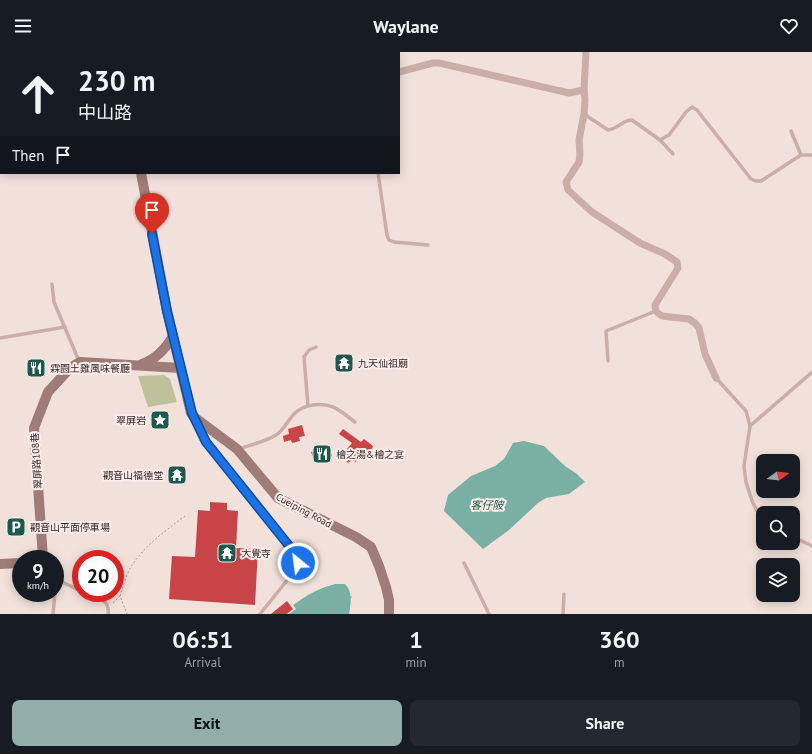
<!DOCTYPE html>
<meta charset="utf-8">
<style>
body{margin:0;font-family:"PT Sans","Noto Sans TC",sans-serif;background:#242831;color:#f1f3f6;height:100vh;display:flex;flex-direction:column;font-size:15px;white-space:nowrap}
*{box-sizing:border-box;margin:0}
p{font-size:13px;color:#9ea1a6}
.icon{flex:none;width:22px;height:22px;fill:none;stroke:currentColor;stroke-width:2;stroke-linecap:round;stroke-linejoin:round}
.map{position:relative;height:562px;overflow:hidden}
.sheet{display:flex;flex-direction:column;background:#171b24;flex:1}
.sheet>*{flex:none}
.top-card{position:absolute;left:0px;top:0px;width:400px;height:122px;box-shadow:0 2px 10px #0003;background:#171b24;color:#f1f3f6;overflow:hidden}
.needle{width:26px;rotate:75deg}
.fabs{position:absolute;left:756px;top:402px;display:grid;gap:8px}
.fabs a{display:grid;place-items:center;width:44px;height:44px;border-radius:8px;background:#171b24;box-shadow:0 2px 10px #0003;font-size:20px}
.speed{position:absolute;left:12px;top:498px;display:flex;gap:8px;font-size:20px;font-weight:700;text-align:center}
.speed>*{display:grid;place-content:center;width:52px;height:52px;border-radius:50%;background:#171b24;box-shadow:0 2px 10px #0003;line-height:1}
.speed small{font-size:10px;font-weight:400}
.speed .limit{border:6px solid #d22;background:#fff;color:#111}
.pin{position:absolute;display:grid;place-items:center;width:34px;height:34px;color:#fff;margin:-41px -17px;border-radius:50% 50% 50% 0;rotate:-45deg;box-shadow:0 0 4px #0007}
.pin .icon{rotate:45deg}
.me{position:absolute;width:44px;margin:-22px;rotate:331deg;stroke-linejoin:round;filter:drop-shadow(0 0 3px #0008)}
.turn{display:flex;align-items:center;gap:14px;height:84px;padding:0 12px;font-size:18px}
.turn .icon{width:52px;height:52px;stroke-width:2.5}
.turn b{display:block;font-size:28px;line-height:34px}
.then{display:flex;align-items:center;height:38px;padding:0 12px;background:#0003;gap:8px;font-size:15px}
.eta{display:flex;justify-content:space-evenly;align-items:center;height:68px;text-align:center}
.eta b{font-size:24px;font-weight:800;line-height:28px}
.button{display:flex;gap:8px;margin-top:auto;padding:8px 12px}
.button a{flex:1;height:46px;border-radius:8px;background:#91aeaa;color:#111;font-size:16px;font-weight:800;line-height:46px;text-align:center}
.button a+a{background:#242831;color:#f1f3f6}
header{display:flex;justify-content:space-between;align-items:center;height:52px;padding:0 12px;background:#171b24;font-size:18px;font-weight:800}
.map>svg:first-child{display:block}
</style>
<header><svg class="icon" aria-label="menu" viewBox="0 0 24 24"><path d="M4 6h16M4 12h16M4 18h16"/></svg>Waylane<svg class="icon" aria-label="heart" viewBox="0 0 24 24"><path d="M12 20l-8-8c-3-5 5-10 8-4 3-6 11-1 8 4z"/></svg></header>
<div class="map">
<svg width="812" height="562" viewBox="0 0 812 562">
<rect width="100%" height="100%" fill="#f2e1db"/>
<polygon fill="#bfc19b" points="164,323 170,327 177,350 148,355 138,324"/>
<g fill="#7ab0a3">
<polygon points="524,389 544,394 565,414 577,422 585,430 569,442 546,446 538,451 509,478 483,497 444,459 448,443 471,424 495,414 504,407 513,391"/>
<path d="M335,532H345C353,540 351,551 349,562H289L296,557L293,553C309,542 317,537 335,532Z"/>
</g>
<g fill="#c84447">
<polygon points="302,373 305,384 299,385 300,389 292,391 291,388 284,390 283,384 289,382 288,377"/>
<polygon points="343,377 361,390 364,387 373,394 369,403 365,401 361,407 358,406 356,410 352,408 348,411 342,403 352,391 339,382"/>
<polygon points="329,395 332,404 315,410 311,400"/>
<polygon points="210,450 227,451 227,458 238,459 236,496 258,497 255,553 169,547 172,504 195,505 198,458 210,459"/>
<polygon points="287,549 293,557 287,562 271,562"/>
</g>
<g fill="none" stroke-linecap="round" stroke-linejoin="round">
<g stroke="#b69791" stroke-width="1" stroke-dasharray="2 2" stroke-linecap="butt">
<path d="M120,544C123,535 126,523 131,515C144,494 165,479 185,464"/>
<polyline points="113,551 120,544 127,562"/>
<polyline points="330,559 353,544"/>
<path d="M305,562L312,548C319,551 328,554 332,562"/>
</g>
<g stroke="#caaea7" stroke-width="3.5">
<polyline points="375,0 375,1"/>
<path d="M584,62L608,78C618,77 622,68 632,68L660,88L669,83L686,60L692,55L697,58L751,127L756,129H761L801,103H812"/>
<polyline points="791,79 801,103"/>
<polyline points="660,88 673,102"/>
<polyline points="378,121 387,183 389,188 394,190 428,193"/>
<polyline points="52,232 54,250 79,309"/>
<polyline points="0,286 65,275"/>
<polyline points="608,309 606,279 656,259"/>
<polyline points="716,326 746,359 750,374 744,414 746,430 752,449 758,461 763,468"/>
<polyline points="308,354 304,305 309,298 316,295"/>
<polyline points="197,372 206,390 280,482 298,506 298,511 297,516 260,562"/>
<polyline points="750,374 811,321"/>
<path d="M238,397C250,393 265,390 276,383C283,379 288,368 294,362C300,356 305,354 313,353C332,350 340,359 355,370"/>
<polyline points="793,485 812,494"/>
<polyline points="464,511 489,562"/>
<polyline points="56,530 62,530 81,539"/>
<polyline points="55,539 56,529"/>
<path d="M86,541C98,546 110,547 108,562"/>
<polyline points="53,562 55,541"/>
<polyline points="563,562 564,542"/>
</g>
<g stroke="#caaea7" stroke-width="7">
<polyline points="249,0 249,1"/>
<path d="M586,0L584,38L585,47L584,62L579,88L580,102L579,110L566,130L568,138L592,160L640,191L665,202L677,210L678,216L655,253C655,259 657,261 662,264L689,267L695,271L699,276L705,302L716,326"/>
<polyline points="399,20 433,11 439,11 569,41 584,38"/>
</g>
<g stroke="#9e7c78" stroke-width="10">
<polyline points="119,0 119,1"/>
<polyline points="141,121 167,259 191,361 194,365 237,397 278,446 356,485 371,495 379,514 386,535 389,548 389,562"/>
<path d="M142,312C156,307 165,298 173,284"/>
<polyline points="40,507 43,506 34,376 48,340 71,315 80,310 180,316"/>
<polyline points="0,512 21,511"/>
</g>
</g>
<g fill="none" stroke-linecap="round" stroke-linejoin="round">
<g stroke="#114b97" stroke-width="10">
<polyline id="route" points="152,182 167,259 192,361 206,390 294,500 298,506 298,511"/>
</g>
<use href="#route" stroke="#1a73e8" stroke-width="7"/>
</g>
<defs>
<g id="temple-square" transform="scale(1)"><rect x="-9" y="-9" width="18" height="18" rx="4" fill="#1c594d" stroke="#faece8"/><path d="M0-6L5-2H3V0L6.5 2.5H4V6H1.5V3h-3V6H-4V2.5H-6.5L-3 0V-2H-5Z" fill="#fff"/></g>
<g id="restaurant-square" transform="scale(1)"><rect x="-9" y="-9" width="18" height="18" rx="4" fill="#1c594d" stroke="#faece8"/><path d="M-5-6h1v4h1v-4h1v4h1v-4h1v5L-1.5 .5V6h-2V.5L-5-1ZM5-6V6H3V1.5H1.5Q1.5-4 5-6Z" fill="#fff"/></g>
<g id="sight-square" transform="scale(1)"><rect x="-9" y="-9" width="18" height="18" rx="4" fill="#1c594d" stroke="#faece8"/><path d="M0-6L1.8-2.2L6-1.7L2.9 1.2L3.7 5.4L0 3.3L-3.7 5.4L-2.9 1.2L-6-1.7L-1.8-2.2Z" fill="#fff"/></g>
<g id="parking-square" transform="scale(1)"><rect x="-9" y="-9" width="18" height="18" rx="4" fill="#1c594d" stroke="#faece8"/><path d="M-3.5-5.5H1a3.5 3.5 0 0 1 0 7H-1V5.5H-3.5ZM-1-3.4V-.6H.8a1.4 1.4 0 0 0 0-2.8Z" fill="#fff"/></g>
</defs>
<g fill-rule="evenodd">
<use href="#temple-square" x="344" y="311"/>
<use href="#restaurant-square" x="36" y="316"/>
<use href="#sight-square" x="160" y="368"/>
<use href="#restaurant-square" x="322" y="402"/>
<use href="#temple-square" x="177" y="423"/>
<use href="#parking-square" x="16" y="475"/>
<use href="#temple-square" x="227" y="501"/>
</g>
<g text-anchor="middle" stroke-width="4" stroke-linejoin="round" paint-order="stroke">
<g font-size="10" fill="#372828" stroke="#faece8" text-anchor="start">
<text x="358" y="315">九天仙祖廟</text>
<text x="50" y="320">霖園土雞風味餐廳</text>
<text x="146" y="372" text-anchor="end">翠屏岩</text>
<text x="336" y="406">檜之湯&amp;檜之宴</text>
<text x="163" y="427" text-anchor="end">觀音山福德堂</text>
<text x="30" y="479">觀音山平面停車場</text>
<text x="241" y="505">大覺寺</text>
</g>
<g font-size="10" fill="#372828" stroke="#faece8">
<text transform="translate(36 409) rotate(-94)" y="4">翠屏路108巷</text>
<text transform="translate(304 458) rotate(28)" y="4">Cueiping Road</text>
</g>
<g font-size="11" font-style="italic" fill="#1c594d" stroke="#faece8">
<text x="487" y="457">客仔陂</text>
</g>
</g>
</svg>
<div class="fabs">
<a><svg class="needle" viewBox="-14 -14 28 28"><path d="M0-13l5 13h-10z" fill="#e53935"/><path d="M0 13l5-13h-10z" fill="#9ea1a6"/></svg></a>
<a><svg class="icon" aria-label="search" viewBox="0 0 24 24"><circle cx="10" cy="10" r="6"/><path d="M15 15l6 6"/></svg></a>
<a><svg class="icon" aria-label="layers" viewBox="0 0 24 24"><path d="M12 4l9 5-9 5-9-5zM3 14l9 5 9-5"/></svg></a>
</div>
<div class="speed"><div>9<small>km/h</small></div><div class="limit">20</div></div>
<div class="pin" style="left:152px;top:182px;background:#d93025"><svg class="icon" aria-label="arrive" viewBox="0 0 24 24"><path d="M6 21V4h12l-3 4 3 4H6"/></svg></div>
<svg class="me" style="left:298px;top:511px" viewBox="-20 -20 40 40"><circle r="17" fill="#1a73e8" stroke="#fff" stroke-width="3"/><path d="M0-11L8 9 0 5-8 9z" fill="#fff"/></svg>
<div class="top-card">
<div class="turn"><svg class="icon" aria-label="ahead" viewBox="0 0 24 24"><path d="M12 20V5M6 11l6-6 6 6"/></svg><div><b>230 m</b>中山路</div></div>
<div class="then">Then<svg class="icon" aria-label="arrive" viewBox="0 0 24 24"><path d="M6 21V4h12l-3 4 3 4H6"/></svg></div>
</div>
</div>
<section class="sheet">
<div class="eta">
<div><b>06:51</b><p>Arrival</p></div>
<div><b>1</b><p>min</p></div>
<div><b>360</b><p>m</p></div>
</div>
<div class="button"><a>Exit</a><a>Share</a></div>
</section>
